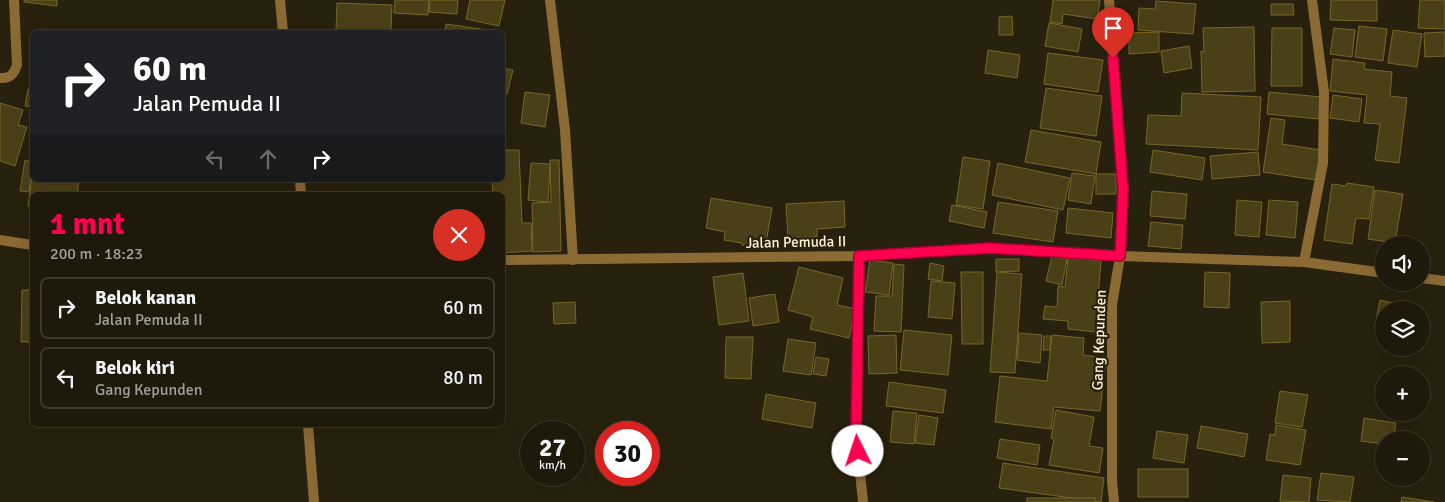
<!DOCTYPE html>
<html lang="id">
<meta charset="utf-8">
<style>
body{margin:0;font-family:Signika,sans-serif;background:#262213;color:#f1f3f6;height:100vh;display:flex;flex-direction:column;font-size:19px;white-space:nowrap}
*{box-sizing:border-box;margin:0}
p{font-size:16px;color:#a1a09c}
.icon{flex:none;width:28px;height:28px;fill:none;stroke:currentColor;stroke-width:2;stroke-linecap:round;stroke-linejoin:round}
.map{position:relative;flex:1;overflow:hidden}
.details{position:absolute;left:30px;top:192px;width:475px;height:235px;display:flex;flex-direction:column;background:#1e190a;border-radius:8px;box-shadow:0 5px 20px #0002,0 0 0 1px #3c382b}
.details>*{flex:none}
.banner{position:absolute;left:30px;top:30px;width:475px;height:152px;border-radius:8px;box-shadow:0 5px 20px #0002,0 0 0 1px #3c382b;background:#202124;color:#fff;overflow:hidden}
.tools{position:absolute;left:1375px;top:236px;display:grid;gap:10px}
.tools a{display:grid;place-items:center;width:55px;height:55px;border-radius:50%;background:#1e190a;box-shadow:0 5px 20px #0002,0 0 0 1px #3c382b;font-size:25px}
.speed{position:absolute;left:520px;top:421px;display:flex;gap:10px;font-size:25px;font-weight:700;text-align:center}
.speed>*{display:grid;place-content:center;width:65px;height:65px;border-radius:50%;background:#1e190a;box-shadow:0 5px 20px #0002,0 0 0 1px #3c382b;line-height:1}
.speed small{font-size:12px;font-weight:400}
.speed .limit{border:8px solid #d22;background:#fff;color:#111}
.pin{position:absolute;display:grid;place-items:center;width:42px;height:42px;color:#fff;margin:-51px -21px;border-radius:50% 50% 50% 0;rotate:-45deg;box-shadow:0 0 5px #0007}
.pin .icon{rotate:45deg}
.me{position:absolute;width:55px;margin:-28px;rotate:356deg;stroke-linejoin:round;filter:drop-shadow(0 0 4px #0008)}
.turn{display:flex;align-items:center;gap:18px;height:105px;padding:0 20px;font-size:22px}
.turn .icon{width:65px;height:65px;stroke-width:2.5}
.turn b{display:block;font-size:35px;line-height:42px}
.lanes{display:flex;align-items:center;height:48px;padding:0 20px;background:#0003;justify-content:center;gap:25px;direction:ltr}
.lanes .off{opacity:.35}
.round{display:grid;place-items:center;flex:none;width:52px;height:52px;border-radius:26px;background:#262213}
.headline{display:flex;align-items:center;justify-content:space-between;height:85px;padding:0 20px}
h1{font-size:30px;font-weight:800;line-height:38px;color:#ff0051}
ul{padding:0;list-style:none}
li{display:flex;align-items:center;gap:15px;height:62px;margin:0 10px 8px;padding:0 10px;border:2px solid #3c382b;border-radius:8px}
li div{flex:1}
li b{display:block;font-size:19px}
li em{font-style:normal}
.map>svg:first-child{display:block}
</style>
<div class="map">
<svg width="1445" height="502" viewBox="0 0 1445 502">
<rect width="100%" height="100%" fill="#28210d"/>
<g fill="#4a4018" stroke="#786728">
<polygon points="24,0 57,0 57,6 24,2"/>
<polygon points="395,0 429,0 428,15 394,13"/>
<polygon points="430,0 458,0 457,14 429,12"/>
<polygon points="470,0 505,0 499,26 466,19"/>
<polygon points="1053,0 1100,0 1097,19 1063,14 1062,24 1050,22"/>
<polygon points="1331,0 1377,0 1377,21 1330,20"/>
<polygon points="1420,0 1445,0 1445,29 1418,28"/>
<polygon points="1156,1 1196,4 1193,34 1138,30 1139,8 1155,9"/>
<polygon points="337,3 392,5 391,31 336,30"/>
<polygon points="1271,4 1293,4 1294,15 1271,15"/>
<polygon points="1012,16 1013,35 999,35 999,17"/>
<polygon points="1049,23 1082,29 1078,52 1045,46"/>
<polygon points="446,24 501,32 445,32"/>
<polygon points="1359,26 1387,29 1383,61 1355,57"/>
<polygon points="1254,27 1255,91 1202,92 1201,51 1204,52 1203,28"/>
<polygon points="1272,28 1302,28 1302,86 1271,86"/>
<polygon points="1334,28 1355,30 1352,57 1330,54"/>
<polygon points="1393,30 1422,34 1417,67 1388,63"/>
<polygon points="1159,32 1159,52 1129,54 1129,33"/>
<polygon points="1445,32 1445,56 1425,57 1424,33"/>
<polygon points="1189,46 1192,68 1164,73 1161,51"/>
<polygon points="988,50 1020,55 1017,78 985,73"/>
<polygon points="1048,53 1103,60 1098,92 1044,84"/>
<polygon points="1333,59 1365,63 1364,69 1392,72 1390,96 1407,98 1399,163 1375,160 1380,124 1364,123 1367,95 1330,91"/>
<polygon points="502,68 513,70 507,94 502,93"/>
<polygon points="1046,88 1102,96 1096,136 1040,128"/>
<polygon points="28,89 32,90 32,107 25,106"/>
<polygon points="525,92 550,95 545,127 521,123"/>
<polygon points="1269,92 1321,97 1319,119 1267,114"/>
<polygon points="1182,93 1261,97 1258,150 1146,144 1148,115 1181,116"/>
<polygon points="1333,95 1362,99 1359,122 1330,118"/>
<polygon points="0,103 23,110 18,125 27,127 15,166 0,161"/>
<polygon points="1271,118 1285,120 1282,144 1320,150 1316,180 1263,172"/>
<polygon points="1031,130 1101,142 1096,174 1025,162"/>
<polygon points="502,150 519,150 522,223 531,223 532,251 502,253 502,195 493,195 492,180 502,180"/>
<polygon points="1153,150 1205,158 1202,180 1150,172"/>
<polygon points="1258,152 1260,175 1212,179 1210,156"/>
<polygon points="963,157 990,161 983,209 956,205"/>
<polygon points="25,160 32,162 29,192 20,191"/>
<polygon points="550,160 559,160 561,251 533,252 532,203 551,202"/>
<polygon points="531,163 550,164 548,202 528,200"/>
<polygon points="998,163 1070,178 1063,210 992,195"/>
<polygon points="1072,173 1095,176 1091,204 1068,200"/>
<rect x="1096" y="174" width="20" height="20"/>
<polygon points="32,178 32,180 79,180 77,195 32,195 32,206 28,206"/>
<polygon points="1347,183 1374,187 1369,219 1356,218 1352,244 1324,240 1332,184 1346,186"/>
<polygon points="1375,190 1403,194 1395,243 1368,239"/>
<polygon points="1152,191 1187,194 1185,219 1150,216"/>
<polygon points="711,198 772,208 765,249 742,245 742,243 724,240 725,232 706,228"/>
<polygon points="1237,200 1262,202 1259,237 1235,235"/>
<polygon points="1269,200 1298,202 1295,238 1266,235"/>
<polygon points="844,201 845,227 817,229 817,237 788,238 786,204"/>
<polygon points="998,202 1058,211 1053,242 993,233"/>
<polygon points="952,205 987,212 984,228 949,221"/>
<polygon points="1068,208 1113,213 1111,238 1066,233"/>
<polygon points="1151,222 1183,225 1181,249 1148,246"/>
<polygon points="1052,256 1067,259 1062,285 1046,281"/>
<polygon points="1068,258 1101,261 1095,332 1068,329 1068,321 1043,319 1045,306 1057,307 1058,286 1065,287"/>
<polygon points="996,259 1019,259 1019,271 996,272"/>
<polygon points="870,260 893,263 889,295 865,292"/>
<polygon points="930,263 944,266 942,281 928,279"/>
<polygon points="894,264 904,265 901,332 874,331 876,296 892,296"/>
<polygon points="799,267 843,278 837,305 856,309 849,338 810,329 813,317 788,310"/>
<polygon points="961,272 983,272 983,344 962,344"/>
<polygon points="997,272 1022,274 1015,373 990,372"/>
<polygon points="1205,272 1230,273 1229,308 1204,307"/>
<polygon points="743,273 749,321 719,325 713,277"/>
<polygon points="931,281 955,283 952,319 928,317"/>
<polygon points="22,290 32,290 32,342 21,342"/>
<polygon points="775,294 779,322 753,326 749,298"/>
<polygon points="1380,300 1401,305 1400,310 1384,310 1384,323 1376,321"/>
<polygon points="1290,301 1290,342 1262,343 1261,302"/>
<polygon points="575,302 576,323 554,324 553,303"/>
<polygon points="904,330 952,335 948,375 900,370"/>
<polygon points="1019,333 1042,335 1040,363 1017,360"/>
<polygon points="896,335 897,373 869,374 868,336"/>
<polygon points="1052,335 1084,338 1083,355 1106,358 1100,411 1054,407 1051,429 995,422 1000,376 1047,381"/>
<polygon points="1044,336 1051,336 1050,350 1043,350"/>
<polygon points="726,337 753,337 751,379 725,378"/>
<polygon points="788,339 816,343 811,375 783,371"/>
<polygon points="816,357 829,359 826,376 813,374"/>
<polygon points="889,382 946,390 943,413 886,406"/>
<polygon points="1280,391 1308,395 1302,427 1275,423"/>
<polygon points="766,394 816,403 812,428 762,419"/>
<polygon points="1056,410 1094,417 1089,446 1103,448 1099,473 1049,465 1054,439 1051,438"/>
<polygon points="893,411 917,413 914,444 890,442"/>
<polygon points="919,415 938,418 934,445 915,443"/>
<polygon points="1364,418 1396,423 1393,440 1384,440 1384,444 1361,441"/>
<polygon points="1276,425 1306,430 1300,465 1266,460 1270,434 1275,435"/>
<polygon points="1201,426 1248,434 1244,457 1197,448"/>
<polygon points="1157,431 1188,435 1184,463 1153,458"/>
<polygon points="1000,439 1040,445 1037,465 997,458"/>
<polygon points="1003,463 1104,478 1101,502 999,488"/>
<rect x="1138" y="469" width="50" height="28"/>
<polygon points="1321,473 1354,477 1350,502 1317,500"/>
<polygon points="1283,475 1311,478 1309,502 1280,501"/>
<polygon points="1402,497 1434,502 1401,502"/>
<rect x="1027" y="498" width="68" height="4"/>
</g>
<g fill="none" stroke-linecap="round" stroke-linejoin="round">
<g stroke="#8b6a34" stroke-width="10">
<polyline points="280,0 283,32"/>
<polyline points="550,0 565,130 573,260"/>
<polyline points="1109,0 1123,190 1120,256 1112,305 1112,481 1114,502"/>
<path d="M0,78C10,79 14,74 17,65L14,0"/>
<polyline points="300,180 301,195"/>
<polyline points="0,240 32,245"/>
<polyline points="859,256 856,434 863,502"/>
<polyline points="502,260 859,256 989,248 1120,256 1304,262 1384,273"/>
<polyline points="1304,262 1323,163 1324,92 1312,0"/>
<polyline points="1421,278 1445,281"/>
<polyline points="308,425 314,502"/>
</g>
</g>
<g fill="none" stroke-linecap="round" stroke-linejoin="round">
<g stroke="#a60035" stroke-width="12">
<polyline id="route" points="858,451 856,434 859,256 990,248 1120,256 1123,190 1113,58"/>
</g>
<use href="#route" stroke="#ff0051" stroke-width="9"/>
</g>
<g text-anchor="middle" stroke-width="4.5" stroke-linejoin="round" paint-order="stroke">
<g font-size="15" fill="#fff2d4" stroke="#28210d">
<text transform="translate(796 242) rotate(-1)" y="5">Jalan Pemuda II</text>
<text transform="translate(1099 340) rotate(-88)" y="5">Gang Kepunden</text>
</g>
</g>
</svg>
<div class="tools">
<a><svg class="icon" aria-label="sound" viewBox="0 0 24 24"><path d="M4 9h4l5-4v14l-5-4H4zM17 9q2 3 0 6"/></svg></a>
<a><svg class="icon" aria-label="layers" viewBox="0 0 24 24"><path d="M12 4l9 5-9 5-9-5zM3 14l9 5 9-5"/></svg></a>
<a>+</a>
<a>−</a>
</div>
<div class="speed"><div>27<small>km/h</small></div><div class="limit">30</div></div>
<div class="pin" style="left:1113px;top:58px;background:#d93025"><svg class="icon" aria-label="arrive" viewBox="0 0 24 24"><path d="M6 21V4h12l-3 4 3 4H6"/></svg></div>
<svg class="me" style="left:858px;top:451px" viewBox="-20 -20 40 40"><circle r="19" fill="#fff"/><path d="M0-13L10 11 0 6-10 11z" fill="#ff0051"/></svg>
<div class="banner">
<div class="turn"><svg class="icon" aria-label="right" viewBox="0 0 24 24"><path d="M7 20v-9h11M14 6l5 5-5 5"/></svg><div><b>60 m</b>Jalan Pemuda II</div></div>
<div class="lanes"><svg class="icon off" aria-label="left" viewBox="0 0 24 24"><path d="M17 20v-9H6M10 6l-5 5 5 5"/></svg><svg class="icon off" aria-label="ahead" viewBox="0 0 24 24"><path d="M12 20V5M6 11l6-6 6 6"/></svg><svg class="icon" aria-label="right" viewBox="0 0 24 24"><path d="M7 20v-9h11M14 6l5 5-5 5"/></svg></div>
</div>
<section class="details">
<div class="headline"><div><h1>1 mnt</h1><p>200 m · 18:23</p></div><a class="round" style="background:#d93025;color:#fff"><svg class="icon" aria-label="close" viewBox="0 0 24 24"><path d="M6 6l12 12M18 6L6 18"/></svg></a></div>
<ul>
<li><svg class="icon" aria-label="right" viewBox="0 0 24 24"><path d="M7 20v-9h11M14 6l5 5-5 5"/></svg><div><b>Belok kanan</b><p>Jalan Pemuda II</p></div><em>60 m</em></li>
<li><svg class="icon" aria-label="left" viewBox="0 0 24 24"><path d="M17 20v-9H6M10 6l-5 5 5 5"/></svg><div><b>Belok kiri</b><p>Gang Kepunden</p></div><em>80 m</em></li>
</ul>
</section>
</div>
